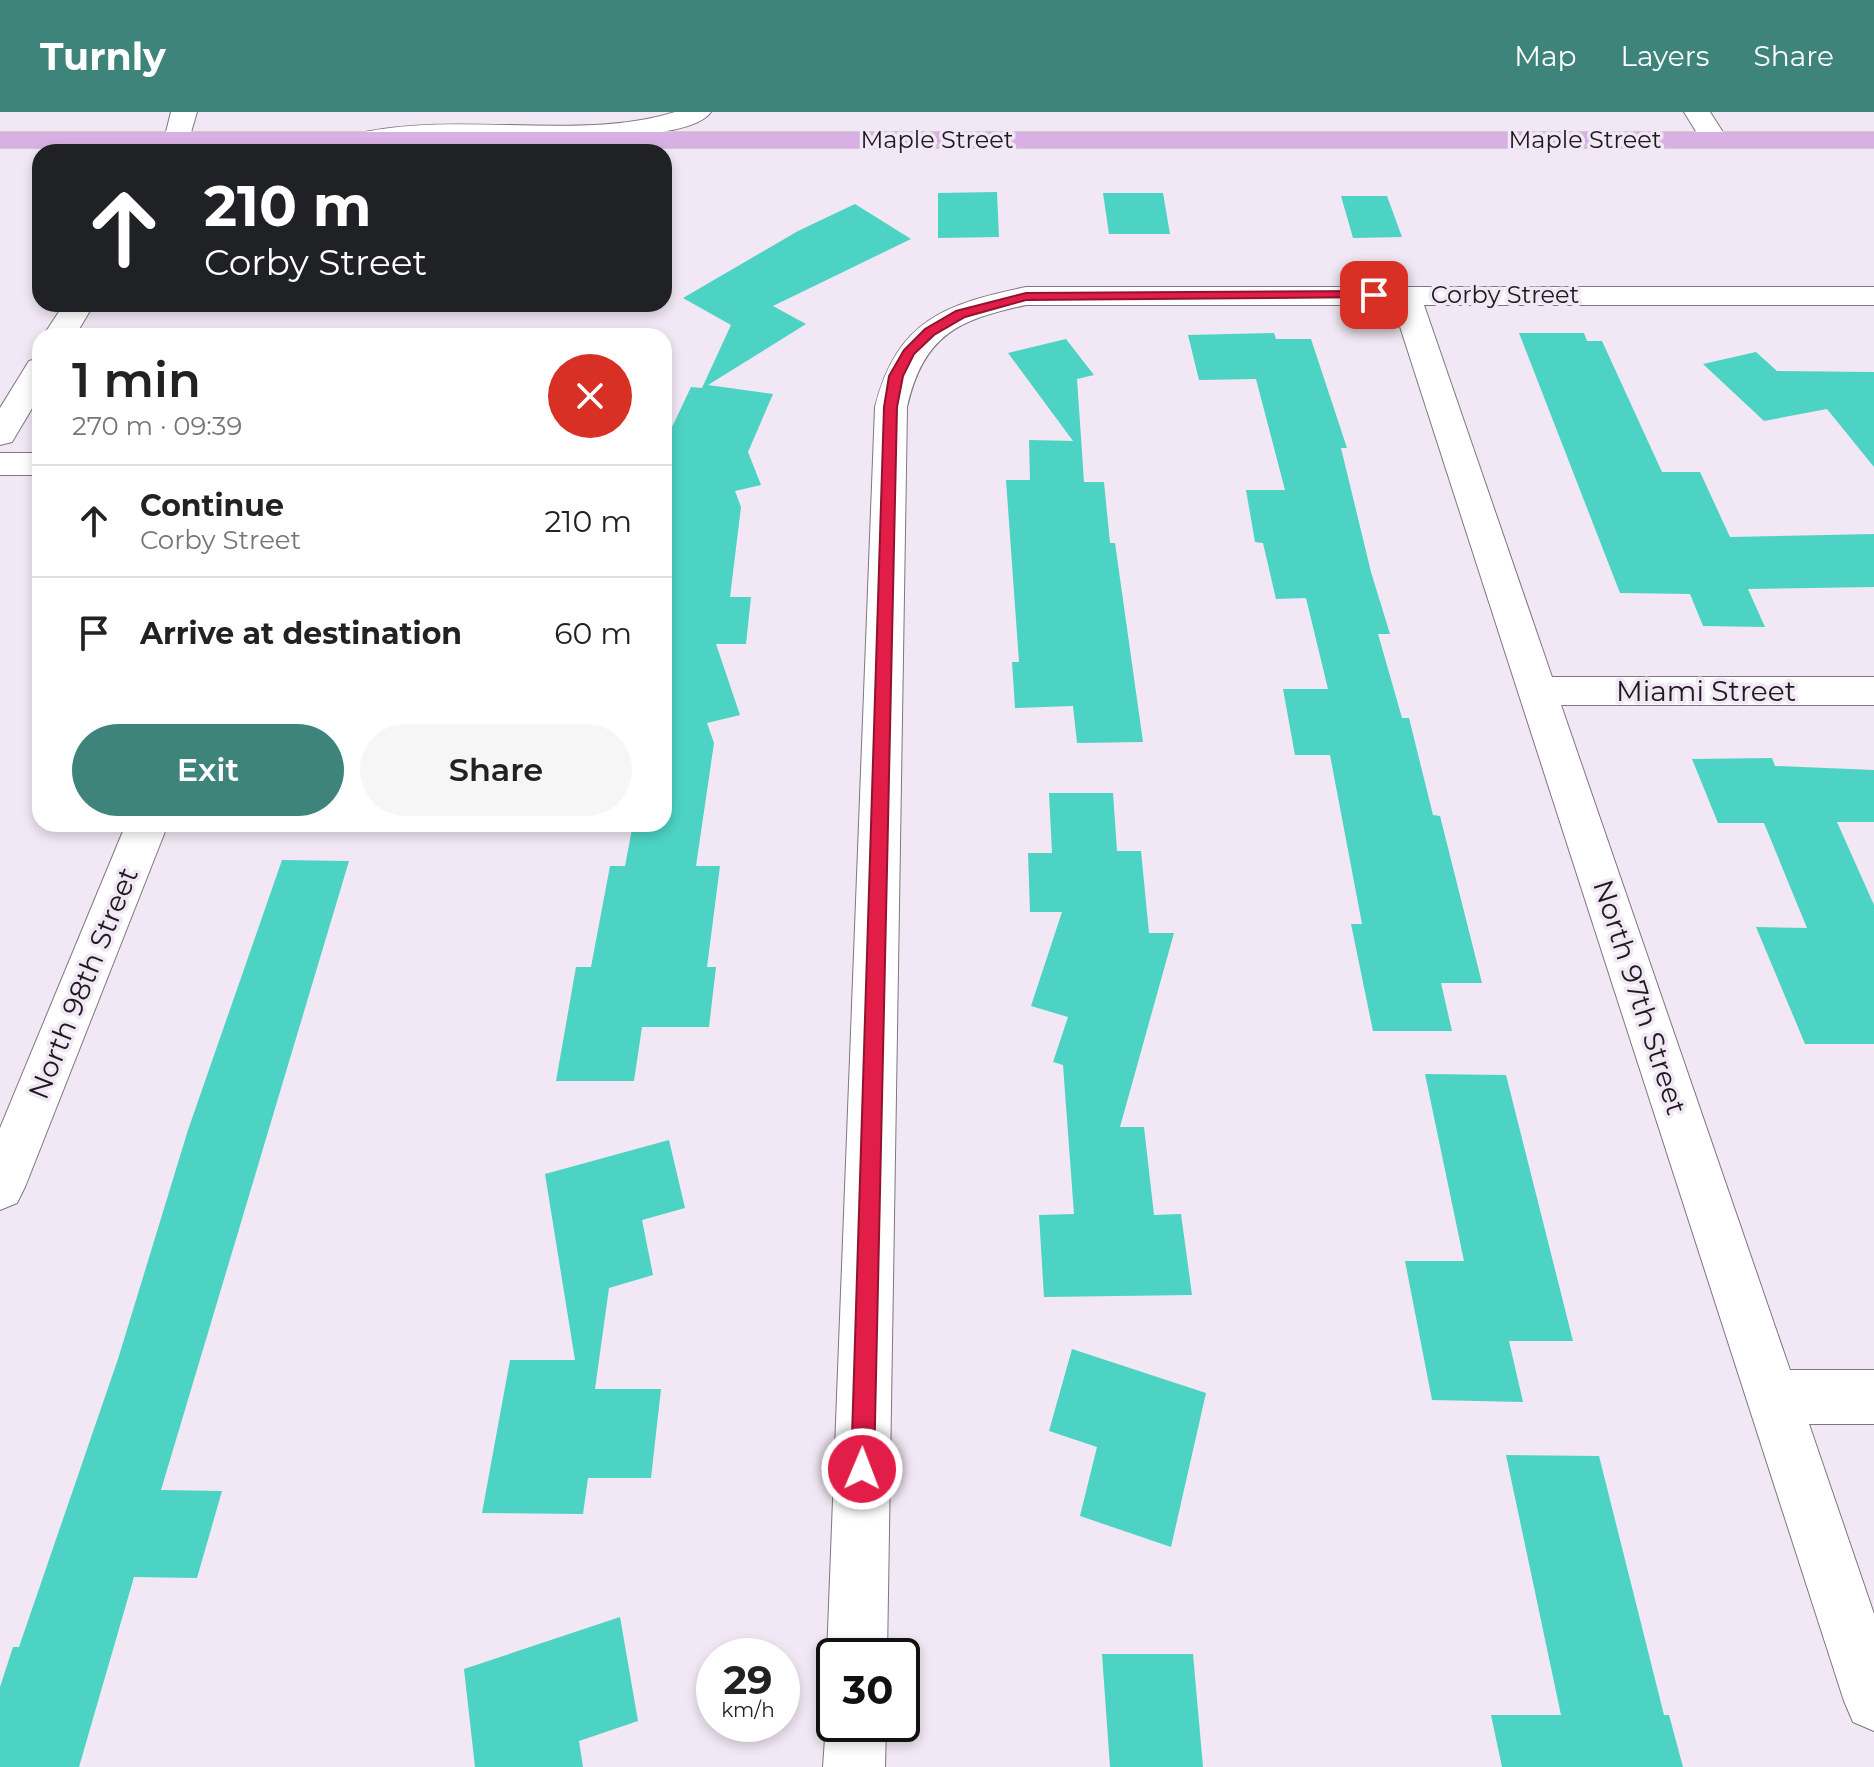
<!DOCTYPE html>
<meta charset="utf-8">
<style>
body{margin:0;font-family:Montserrat,sans-serif;background:#f6f6f6;color:#222;height:100vh;display:flex;flex-direction:column;font-size:30px;white-space:nowrap}
*{box-sizing:border-box;margin:0}
p{font-size:26px;color:#767676}
.icon{flex:none;width:44px;height:44px;fill:none;stroke:currentColor;stroke-width:2;stroke-linecap:round;stroke-linejoin:round}
.map{position:relative;flex:1;overflow:hidden}
.details{position:absolute;left:32px;top:216px;width:640px;height:504px;display:flex;flex-direction:column;background:#fff;border-radius:24px;box-shadow:0 4px 12px #0003}
.details>*{flex:none}
.banner{position:absolute;left:32px;top:32px;width:640px;height:168px;border-radius:24px;box-shadow:0 4px 12px #0003;background:#202124;color:#fff;overflow:hidden}
.speed{position:absolute;left:696px;top:1526px;display:flex;gap:16px;font-size:40px;font-weight:700;text-align:center}
.speed>*{display:grid;place-content:center;width:104px;height:104px;border-radius:50%;background:#fff;box-shadow:0 4px 12px #0003;line-height:1}
.speed small{font-size:20px;font-weight:400}
.speed .limit{border:4px solid #111;border-radius:12px;background:#fff;color:#111}
.pin{position:absolute;display:grid;place-items:center;width:68px;height:68px;color:#fff;margin:-34px;border-radius:16px;box-shadow:0 4px 12px #0006}
.me{position:absolute;width:88px;margin:-44px;rotate:1deg;stroke-linejoin:round;filter:drop-shadow(0 0 6px #0008)}
.turn{display:flex;align-items:center;gap:28px;height:168px;padding:0 40px;font-size:36px}
.turn .icon{width:104px;height:104px;stroke-width:2.5}
.turn b{display:block;font-size:56px;line-height:68px}
.round{display:grid;place-items:center;flex:none;width:84px;height:84px;border-radius:42px;background:#f6f6f6}
.overview{display:flex;align-items:center;justify-content:space-between;height:136px;padding:0 40px}
h1{font-size:48px;font-weight:600;line-height:60px}
.cta{display:flex;gap:16px;margin-top:auto;padding:16px 40px}
.cta a{flex:1;height:92px;border-radius:48px;background:#3f847b;color:#fff;font-size:32px;font-weight:600;line-height:92px;text-align:center}
.cta a+a{background:#f6f6f6;color:#222}
ul{padding:0;list-style:none}
li{display:flex;align-items:center;gap:24px;height:112px;padding:0 40px;border-top:2px solid #e0e0e0}
li div{flex:1}
li b{display:block;font-size:30px}
li em{font-style:normal}
header{display:flex;align-items:center;gap:48px;box-sizing:border-box;height:112px;padding:0 40px;background:#3f847b;color:#fff}
header strong{font-size:38px}
nav{display:flex;gap:44px;margin-inline-start:auto;font-size:28px}
.map>svg:first-child{display:block}
</style>
<header>
<strong>Turnly</strong>
<nav><a>Map</a><a>Layers</a><a>Share</a></nav>
</header>
<div class="map">
<svg width="1874" height="1655" viewBox="0 0 1874 1655">
<rect width="100%" height="100%" fill="#f2e7f4"/>
<g fill="#4cd3c3">
<polygon points="997,80 999,125 938,126 938,81"/>
<polygon points="1103,81 1163,81 1170,122 1109,122"/>
<polygon points="1341,84 1387,84 1402,125 1353,126"/>
<polygon points="855,92 911,127 773,194 806,212 708,273 773,282 748,340 761,373 735,379 741,395 730,485 751,485 746,532 716,532 740,603 707,611 714,631 696,754 720,754 707,855 716,855 709,915 642,915 634,969 556,969 576,855 591,855 610,754 625,754 633,712 664,712 664,332 691,275 702,276 731,213 683,186 798,119"/>
<polygon points="1274,221 1276,227 1311,227 1347,336 1341,336 1371,460 1390,522 1378,522 1402,606 1409,606 1433,703 1440,704 1482,871 1441,871 1452,919 1373,919 1351,812 1362,812 1330,643 1295,643 1283,577 1328,577 1306,486 1276,487 1263,431 1255,430 1246,378 1285,378 1256,267 1199,268 1188,223"/>
<polygon points="1519,221 1584,221 1587,229 1602,229 1662,360 1700,360 1730,425 1874,422 1874,475 1748,477 1765,515 1703,514 1690,482 1620,481"/>
<polygon points="1066,227 1094,263 1077,267 1084,370 1104,370 1110,431 1115,431 1143,630 1077,631 1073,594 1015,596 1012,550 1019,550 1006,368 1030,368 1029,328 1073,329 1008,241"/>
<polygon points="1756,240 1777,259 1874,260 1874,355 1827,297 1764,309 1703,252"/>
<polygon points="1772,646 1775,654 1874,658 1874,710 1837,710 1874,793 1874,932 1805,932 1756,815 1807,816 1764,711 1718,711 1692,647"/>
<polygon points="1049,681 1113,681 1117,739 1141,739 1149,821 1174,821 1120,1015 1144,1015 1154,1103 1181,1102 1192,1183 1044,1185 1039,1103 1074,1102 1063,953 1053,950 1068,905 1031,894 1062,800 1030,800 1028,741 1052,741"/>
<polygon points="282,748 349,749 161,1378 222,1379 197,1466 134,1465 79,1655 0,1655 0,1575 13,1535 19,1535 118,1247 188,1018"/>
<polygon points="1425,962 1506,963 1573,1229 1509,1229 1523,1290 1432,1288 1405,1149 1464,1149"/>
<polygon points="669,1028 685,1096 642,1108 653,1163 609,1176 595,1277 661,1277 651,1366 588,1366 583,1402 482,1401 510,1248 575,1248 545,1062"/>
<polygon points="1072,1237 1206,1281 1171,1435 1080,1404 1097,1335 1049,1319"/>
<polygon points="1506,1343 1599,1344 1664,1603 1669,1603 1683,1655 1502,1655 1491,1603 1561,1603"/>
<polygon points="620,1505 638,1609 579,1629 583,1655 475,1655 464,1557"/>
<polygon points="1102,1542 1193,1542 1203,1655 1110,1655"/>
</g>
<g fill="none" stroke-linecap="round" stroke-linejoin="round">
<g stroke="#7f7682" stroke-width="2">
<g id="minor">
<polygon points="1684,0 1710,0 1728,28 1725,34 1705,34"/>
<path d="M1026,175H1874V193H1424L1552,565H1874V593H1561L1790,1258H1874V1312H1809L1874,1502V1619L1853,1610L1844,1589L1393,193H1026C957,208 924,223 907,295L887,1544H834V1560L827,1544L875,295C897,208 945,192 1026,175Z"/>
<polygon points="64,192 94,192 75,224 43,224"/>
<polygon points="40,246 40,283 12,330 0,333 0,296 29,249"/>
<rect x="0" y="341" width="40" height="22"/>
<polygon points="126,712 168,712 25,1075 17,1091 0,1098 0,1016"/>
<polygon points="834,1592 834,1612 886,1612 885,1655 823,1655 826,1612"/>
</g>
</g>
<g stroke="#7f7682" stroke-width="2">
<g id="tertiary">
<polygon points="171,0 197,0 187,34 167,34 164,28"/>
<path d="M675,0H711C687,35 511,25 466,26C436,27 405,31 375,34L365,32L362,26L365,20C463,0 583,29 675,0Z"/>
</g>
</g>
<g stroke="#cecdce" stroke-width="2">
<rect id="primary" x="0" y="20" width="1874" height="16"/>
</g>
<use href="#minor" fill="#fff" fill-rule="evenodd"/>
<use href="#tertiary" fill="#fff" fill-rule="evenodd"/>
<use href="#primary" fill="#d9b0e4" fill-rule="evenodd"/>
</g>
<polygon fill="#e11d48" stroke="#92132f" stroke-width="2" points="1374,179 1379,180 1379,185 1026,188 965,205 934,223 914,242 903,264 897,295 874,1357 870,1365 862,1368 854,1365 851,1357 884,295 889,264 904,238 925,217 956,199 1026,181"/>
<g text-anchor="middle" stroke-width="7" stroke-linejoin="round" paint-order="stroke">
<g font-size="24" fill="#1e1a1f" stroke="#f2e7f4">
<text x="937" y="36">Maple Street</text>
<text x="1585" y="36">Maple Street</text>
<text x="1505" y="191">Corby Street</text>
</g>
<g font-size="28" fill="#1e1a1f" stroke="#f2e7f4">
<text x="1706" y="589">Miami Street</text>
<text transform="translate(83 871) rotate(-68)" y="10">North 98th Street</text>
<text transform="translate(1640 885) rotate(72)" y="10">North 97th Street</text>
</g>
</g>
</svg>
<div class="speed"><div>29<small>km/h</small></div><div class="limit">30</div></div>
<div class="pin" style="left:1374px;top:183px;background:#d93025"><svg class="icon" aria-label="arrive" viewBox="0 0 24 24"><path d="M6 21V4h12l-3 4 3 4H6"/></svg></div>
<svg class="me" style="left:862px;top:1357px" viewBox="-20 -20 40 40"><circle r="17" fill="#e11d48" stroke="#fff" stroke-width="3"/><path d="M0-11L8 9 0 5-8 9z" fill="#fff"/></svg>
<div class="banner">
<div class="turn"><svg class="icon" aria-label="ahead" viewBox="0 0 24 24"><path d="M12 20V5M6 11l6-6 6 6"/></svg><div><b>210 m</b>Corby Street</div></div>
</div>
<section class="details">
<div class="overview"><div><h1>1 min</h1><p>270 m · 09:39</p></div><a class="round" style="background:#d93025;color:#fff"><svg class="icon" aria-label="close" viewBox="0 0 24 24"><path d="M6 6l12 12M18 6L6 18"/></svg></a></div>
<ul>
<li><svg class="icon" aria-label="ahead" viewBox="0 0 24 24"><path d="M12 20V5M6 11l6-6 6 6"/></svg><div><b>Continue</b><p>Corby Street</p></div><em>210 m</em></li>
<li><svg class="icon" aria-label="arrive" viewBox="0 0 24 24"><path d="M6 21V4h12l-3 4 3 4H6"/></svg><div><b>Arrive at destination</b></div><em>60 m</em></li>
</ul>
<div class="cta"><a>Exit</a><a>Share</a></div>
</section>
</div>
